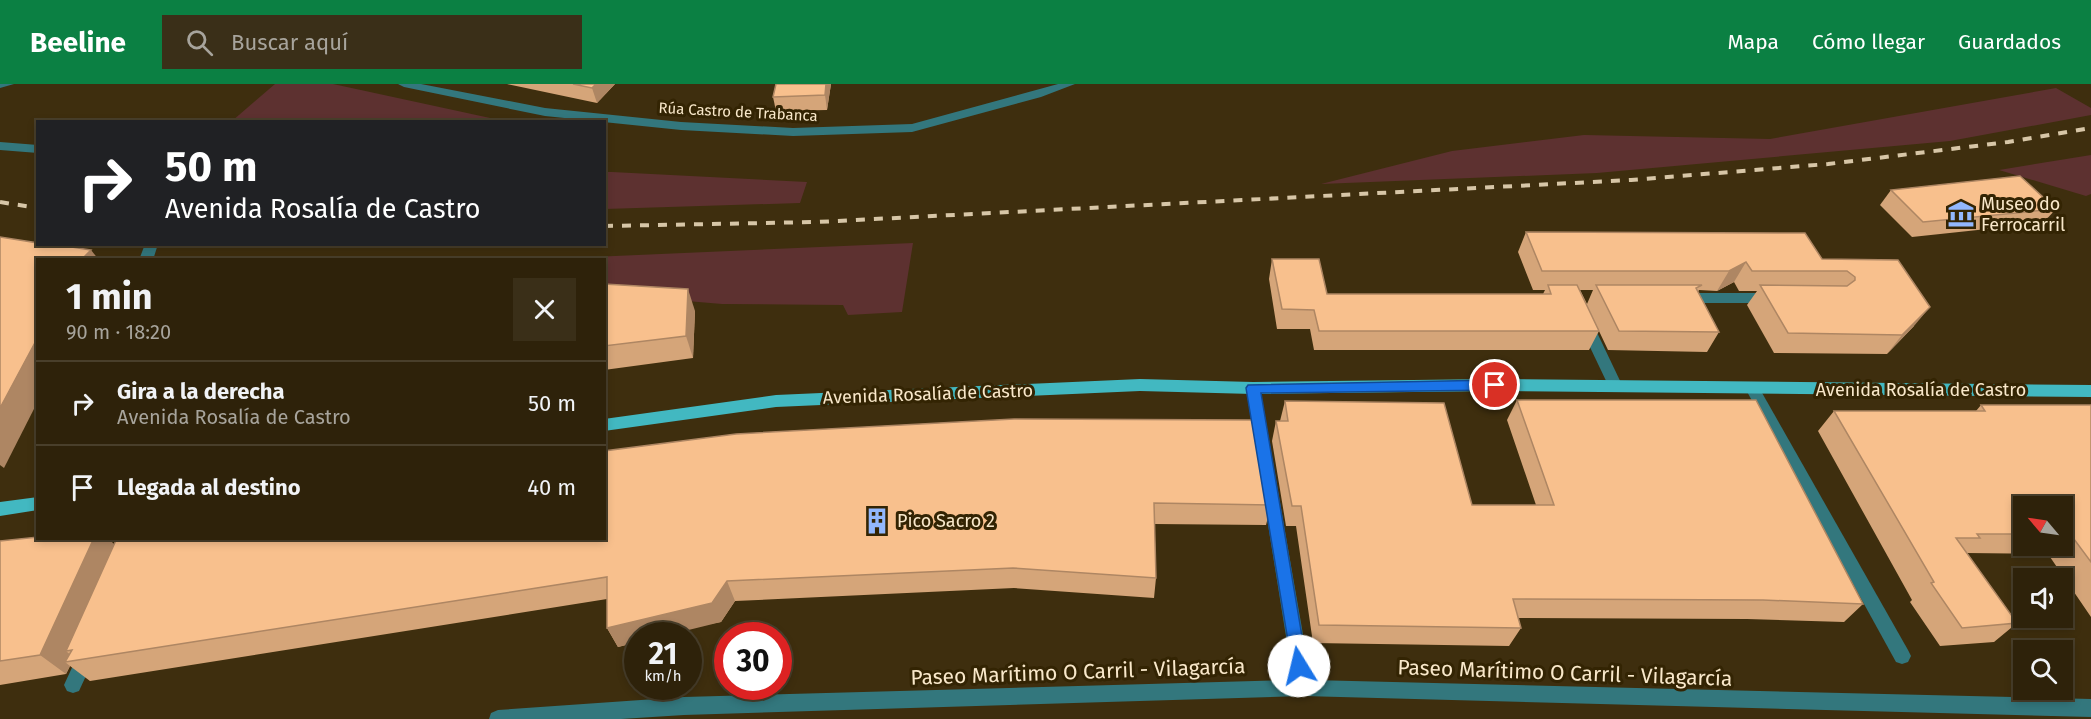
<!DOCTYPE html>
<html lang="es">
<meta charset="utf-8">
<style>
body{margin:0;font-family:"Fira Sans",sans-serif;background:#3a2f18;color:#f1f3f6;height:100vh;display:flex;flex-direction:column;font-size:22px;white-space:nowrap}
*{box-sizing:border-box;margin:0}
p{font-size:20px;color:#a7a49c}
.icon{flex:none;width:33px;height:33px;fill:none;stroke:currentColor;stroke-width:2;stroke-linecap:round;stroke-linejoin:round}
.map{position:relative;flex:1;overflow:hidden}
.sheet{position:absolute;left:36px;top:174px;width:570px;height:282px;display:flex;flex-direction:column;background:#2e220a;border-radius:0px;box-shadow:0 3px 9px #0003,0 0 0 2px #493f2b}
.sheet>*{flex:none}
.guide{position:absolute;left:36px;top:36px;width:570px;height:126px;border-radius:0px;box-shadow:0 3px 9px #0003,0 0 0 2px #493f2b;background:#202124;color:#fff;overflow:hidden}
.needle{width:39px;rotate:299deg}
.tools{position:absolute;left:2013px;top:412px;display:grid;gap:12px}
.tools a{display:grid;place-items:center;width:60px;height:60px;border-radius:0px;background:#2e220a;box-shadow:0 3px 9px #0003,0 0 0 2px #493f2b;font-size:30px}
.speed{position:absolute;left:624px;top:538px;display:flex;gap:12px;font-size:30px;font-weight:700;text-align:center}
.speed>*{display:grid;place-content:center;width:78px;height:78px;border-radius:50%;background:#2e220a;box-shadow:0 3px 9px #0003,0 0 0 2px #493f2b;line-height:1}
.speed small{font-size:15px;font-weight:400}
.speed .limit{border:9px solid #d22;background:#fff;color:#111}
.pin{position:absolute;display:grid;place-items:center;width:51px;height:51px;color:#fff;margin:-26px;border:3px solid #fff;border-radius:50%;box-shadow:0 2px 6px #0007}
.me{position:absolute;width:66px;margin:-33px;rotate:351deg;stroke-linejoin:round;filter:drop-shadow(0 0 4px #0008)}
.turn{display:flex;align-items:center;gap:21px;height:126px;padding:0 30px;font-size:27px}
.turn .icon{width:78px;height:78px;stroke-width:2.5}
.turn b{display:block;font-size:42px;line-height:51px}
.round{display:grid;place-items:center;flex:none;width:63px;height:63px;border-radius:0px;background:#3a2f18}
.overview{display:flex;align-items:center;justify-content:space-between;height:102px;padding:0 30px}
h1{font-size:36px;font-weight:700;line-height:45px}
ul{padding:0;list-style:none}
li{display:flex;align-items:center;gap:18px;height:84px;padding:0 30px;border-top:2px solid #493f2b}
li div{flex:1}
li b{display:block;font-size:22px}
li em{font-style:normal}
header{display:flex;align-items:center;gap:36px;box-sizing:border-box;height:84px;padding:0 30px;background:#0b8043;color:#fff}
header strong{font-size:28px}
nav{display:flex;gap:33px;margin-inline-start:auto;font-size:21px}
.search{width:420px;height:54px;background:#3a2f18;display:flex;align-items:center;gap:15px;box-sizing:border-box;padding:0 21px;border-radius:0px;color:#a7a49c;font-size:22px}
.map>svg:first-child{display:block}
</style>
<header>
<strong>Beeline</strong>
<div class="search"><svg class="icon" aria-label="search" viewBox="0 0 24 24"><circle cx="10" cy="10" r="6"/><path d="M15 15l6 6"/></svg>Buscar aquí</div>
<nav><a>Mapa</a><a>Cómo llegar</a><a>Guardados</a></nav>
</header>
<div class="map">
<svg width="2091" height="635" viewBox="0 0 2091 635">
<rect width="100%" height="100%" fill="#3e2e0e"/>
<g fill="#5d3130">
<polygon points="275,0 333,0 504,37 232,37"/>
<polygon points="2056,4 2091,24 2091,31 1950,57 1597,89 1321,100 1452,67 1584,51 1770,55"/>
<polygon points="2091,71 2091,110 2086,112 1999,86"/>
<polygon points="604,88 612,88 807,98 800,119 605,125"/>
<polygon points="913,159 902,228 848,231 843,221 722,220 605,210 604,176 523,176"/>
</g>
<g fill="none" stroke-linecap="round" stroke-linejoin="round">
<g fill="#33777d" fill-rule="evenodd">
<polygon points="0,0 14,0 0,4"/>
<polygon points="398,0 421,0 545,24 681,38 793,44 912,40 1058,0 1075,0 1041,13 912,48 793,52 681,46 545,32 404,3"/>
<polygon points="0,58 38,61 38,69 0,66"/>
<polygon points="145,160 158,160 153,176 139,176"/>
<polygon points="1684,209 1771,209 1778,214 1771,219 1684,219 1677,214"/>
<polygon points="1585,233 1592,238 1623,303 1621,307 1611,307 1609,303 1578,238"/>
<polygon points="1253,298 1258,300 1260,304 1311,596 2091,615 2091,633 1303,612 684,631 621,635 489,635 491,629 498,626 684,613 1293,596 1246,304 1248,300"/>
<polygon points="1752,298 1757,300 1908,566 1911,572 1908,578 1902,580 1896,578 1745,304 1747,300"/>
<polygon points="87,562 93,564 96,570 79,607 73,609 67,607 64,601 81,564"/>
</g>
<g fill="#42b8c1" fill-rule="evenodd">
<polygon points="1140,295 1253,298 1495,295 2091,301 2091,313 1495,307 1253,310 1140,307 776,323 604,347 604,335 776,311"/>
<polygon points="38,413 38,426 0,432 0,418"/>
</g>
<g stroke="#d7c6a7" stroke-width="4" stroke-dasharray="9 9" stroke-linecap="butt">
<polyline points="0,118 38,124"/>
<polyline points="604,142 817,138 1631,96 1828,80 2008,58 2091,44"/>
</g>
</g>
<g fill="#d5a579" fill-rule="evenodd">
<polygon points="507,0 615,0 597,19"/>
<polygon points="776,0 831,0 827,26 776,27 773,13"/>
<polygon points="1891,106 2056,125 2043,139 1912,153 1880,121"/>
<path d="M1526,148L1822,175L1898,176L1914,242L1887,270L1774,269L1747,221L1757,207H1739L1734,198L1717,207L1699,206L1698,208L1719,248L1707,268L1608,266L1599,247L1589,266H1314L1310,245H1277L1269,195L1272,175L1327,210H1543L1545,206H1533L1518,168ZM1580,206H1593L1587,220Z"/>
<polygon points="604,200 695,227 693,274 604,286"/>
<polygon points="1517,316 1863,520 1844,538 1747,535 1518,534 1521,544 1509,562 1313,559 1296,442 1286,442 1272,357 1276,337 1280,337 1285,317 1472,421 1536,421 1507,336"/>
<path d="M1981,321H2091V533L2048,470L1967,469L2017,539L1994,558L1940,562L1910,518L1912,516L1818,347L1834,327H1976ZM2024,423H2062V462H2024Z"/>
<polygon points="1014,335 1271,421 1266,441 1154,440 1156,494 1154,514 1014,504 735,517 721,538 638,552 638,558 618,563 607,544 607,515 90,597 70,582 66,590 0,601 0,457 114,460"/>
</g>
<g fill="#ae8663">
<polygon points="596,0 615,0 597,19 592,4"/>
<polygon points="826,0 831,0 827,26 825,11"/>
<polygon points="91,166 99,176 81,176"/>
<polygon points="1746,178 1734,198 1717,207 1729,187"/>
<polygon points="688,205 695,227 693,274 686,252"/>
<polygon points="1930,223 1914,242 1887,270 1902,251"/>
<polygon points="38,253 38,317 4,384 0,381 0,324"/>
<polygon points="94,454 108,454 121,467 72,566 66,567 74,574 65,578 70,582 66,590 40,571"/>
<polygon points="727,497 735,517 721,538 664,552 638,552 638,558 618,563 607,544"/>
</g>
<g fill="#f8c08d" stroke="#ae8663" stroke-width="1.5">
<polygon points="573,0 596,0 592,4"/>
<polygon points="776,0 826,0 825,11 773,13"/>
<polygon points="2020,92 2056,125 1923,138 1891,106"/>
<polygon points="1526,148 1805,149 1822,175 1898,176 1930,223 1902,251 1788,249 1760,201 1847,202 1855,196 1855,193 1847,187 1752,187 1746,178 1729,187 1542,187"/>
<polygon points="0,153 38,159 38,160 52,160 91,166 81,176 38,176 38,253 0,324"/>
<polygon points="1272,175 1319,175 1327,210 1551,210 1548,201 1577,201 1599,247 1319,247 1314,226 1282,225"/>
<polygon points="604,200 688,205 686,252 604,262"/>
<polygon points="1596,201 1702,201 1696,204 1719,248 1619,247"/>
<polygon points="1517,316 1756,316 1863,520 1763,516 1513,515 1521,544 1319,541 1301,422 1292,422 1276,337 1288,337 1285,317 1444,319 1472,421 1554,421"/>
<polygon points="1981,321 2091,321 2091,478 2071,451 2062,451 2062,423 2024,423 2024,450 1977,450 1980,454 1956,454 2017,539 1962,544 1931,499 1934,498 1834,327 1985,327"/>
<polygon points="1014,335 1257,336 1271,421 1154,419 1156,494 1013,484 727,497 712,519 607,544 607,493 65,578 72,566 66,567 117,454 604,454 604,367 736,350"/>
<polygon points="38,453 38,454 94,454 40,571 0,577 0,457"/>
</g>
<polygon fill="#1a73e8" stroke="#114b97" stroke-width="1.5" points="1495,296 1502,301 1495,306 1261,309 1307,582 1305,587 1299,589 1293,587 1246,304 1248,301"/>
<defs>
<g id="museum-bare" transform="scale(2.07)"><path d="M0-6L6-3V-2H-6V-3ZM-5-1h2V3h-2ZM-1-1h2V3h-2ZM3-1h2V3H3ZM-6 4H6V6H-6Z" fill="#92b7fd" stroke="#332403" stroke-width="2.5" paint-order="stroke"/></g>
<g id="building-bare" transform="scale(2.07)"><path d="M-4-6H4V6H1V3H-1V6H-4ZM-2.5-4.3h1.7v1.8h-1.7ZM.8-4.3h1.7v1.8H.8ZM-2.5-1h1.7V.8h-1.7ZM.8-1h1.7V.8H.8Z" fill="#92b7fd" stroke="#332403" stroke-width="2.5" paint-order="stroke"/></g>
</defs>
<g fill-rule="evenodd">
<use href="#museum-bare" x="1961" y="130"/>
<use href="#building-bare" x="877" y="437"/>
</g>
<g text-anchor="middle" stroke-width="6" stroke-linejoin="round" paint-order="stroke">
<g font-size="15" fill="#f9e8ca" stroke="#332403">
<text transform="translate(738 28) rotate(3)" y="5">Rúa Castro de Trabanca</text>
</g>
<g font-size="18" fill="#f9e8ca" stroke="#332403" text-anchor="start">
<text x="1981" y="126">Museo do<tspan x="1981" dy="21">Ferrocarril</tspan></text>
<text x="897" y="443">Pico Sacro 2</text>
</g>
<g font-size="18" fill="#f9e8ca" stroke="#332403">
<text x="1921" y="312">Avenida Rosalía de Castro</text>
<text transform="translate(928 310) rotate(-2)" y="6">Avenida Rosalía de Castro</text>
</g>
<g font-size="21" fill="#f9e8ca" stroke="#332403">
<text transform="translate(1078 588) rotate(-2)" y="7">Paseo Marítimo O Carril - Vilagarcía</text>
<text transform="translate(1565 589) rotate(2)" y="7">Paseo Marítimo O Carril - Vilagarcía</text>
</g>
</g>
</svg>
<div class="tools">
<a><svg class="needle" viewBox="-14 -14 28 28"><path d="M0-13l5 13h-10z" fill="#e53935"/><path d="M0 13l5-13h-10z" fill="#a7a49c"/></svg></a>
<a><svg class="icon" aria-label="sound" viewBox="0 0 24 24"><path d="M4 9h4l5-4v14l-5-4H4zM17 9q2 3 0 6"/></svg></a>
<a><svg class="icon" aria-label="search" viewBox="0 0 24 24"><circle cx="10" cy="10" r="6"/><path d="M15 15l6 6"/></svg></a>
</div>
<div class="speed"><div>21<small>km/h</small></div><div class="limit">30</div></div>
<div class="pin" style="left:1495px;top:301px;background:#d93025"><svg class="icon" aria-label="arrive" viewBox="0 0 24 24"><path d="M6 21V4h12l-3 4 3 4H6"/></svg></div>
<svg class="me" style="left:1299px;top:582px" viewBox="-20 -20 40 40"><circle r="19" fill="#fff"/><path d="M0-13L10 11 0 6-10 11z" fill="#1a73e8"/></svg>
<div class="guide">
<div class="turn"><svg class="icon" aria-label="right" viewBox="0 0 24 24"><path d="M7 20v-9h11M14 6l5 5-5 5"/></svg><div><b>50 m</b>Avenida Rosalía de Castro</div></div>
</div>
<section class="sheet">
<div class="overview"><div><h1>1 min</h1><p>90 m · 18:20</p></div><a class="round"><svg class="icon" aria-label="close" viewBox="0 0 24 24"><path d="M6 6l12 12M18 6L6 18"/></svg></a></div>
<ul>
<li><svg class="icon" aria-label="right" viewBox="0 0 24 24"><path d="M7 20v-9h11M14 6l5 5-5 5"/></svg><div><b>Gira a la derecha</b><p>Avenida Rosalía de Castro</p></div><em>50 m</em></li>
<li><svg class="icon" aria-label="arrive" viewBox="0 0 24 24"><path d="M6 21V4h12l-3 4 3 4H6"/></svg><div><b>Llegada al destino</b></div><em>40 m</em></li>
</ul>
</section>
</div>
